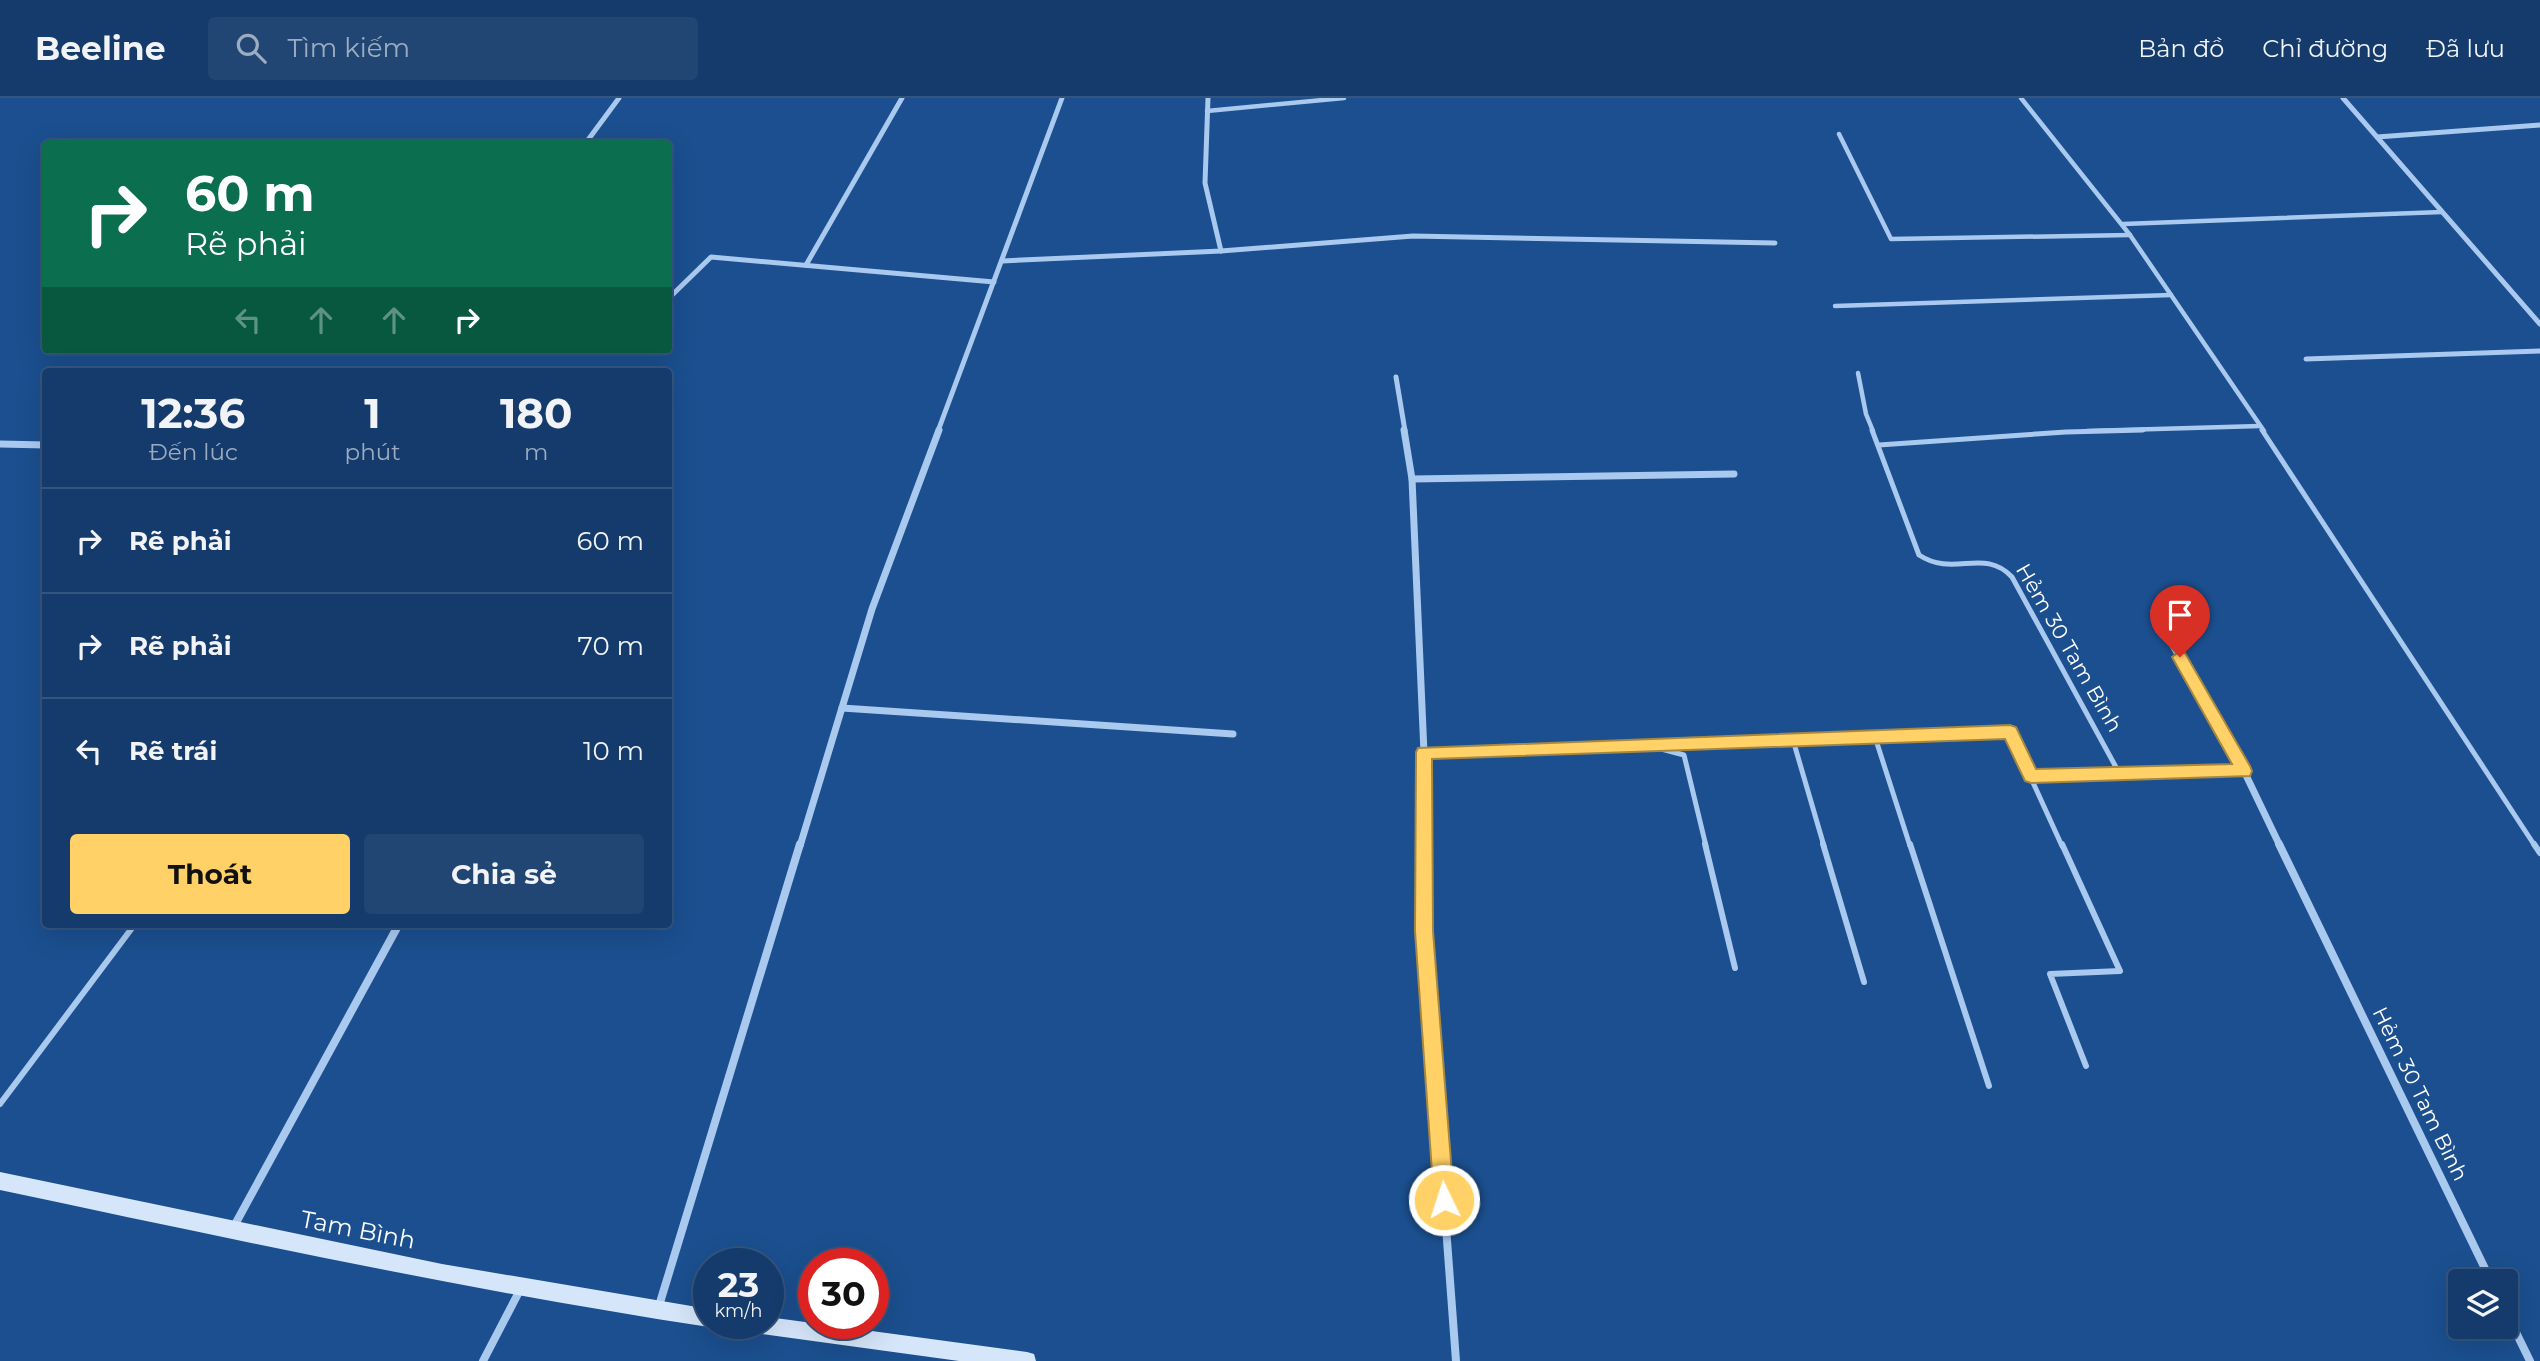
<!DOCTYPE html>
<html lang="vi">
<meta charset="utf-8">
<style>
body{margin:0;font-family:Montserrat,sans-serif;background:#214673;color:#f1f3f6;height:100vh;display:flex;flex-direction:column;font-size:26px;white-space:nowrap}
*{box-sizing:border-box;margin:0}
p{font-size:23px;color:#9dadc1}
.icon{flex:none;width:38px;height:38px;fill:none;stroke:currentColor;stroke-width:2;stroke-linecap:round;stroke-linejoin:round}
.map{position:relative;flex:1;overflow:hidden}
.details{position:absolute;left:42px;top:270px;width:630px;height:560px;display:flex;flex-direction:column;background:#143b6b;border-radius:7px;box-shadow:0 7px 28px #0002,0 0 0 2px #33557e}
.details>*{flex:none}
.top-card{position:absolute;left:42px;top:42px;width:630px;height:214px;border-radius:7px;box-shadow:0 7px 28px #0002,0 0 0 2px #33557e;background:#0b6e4f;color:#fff;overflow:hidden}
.buttons{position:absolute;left:2448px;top:1171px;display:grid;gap:14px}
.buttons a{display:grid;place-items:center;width:70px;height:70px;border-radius:7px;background:#143b6b;box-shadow:0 7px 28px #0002,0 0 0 2px #33557e;font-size:35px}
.speed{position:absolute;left:693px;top:1150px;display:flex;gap:14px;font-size:35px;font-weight:700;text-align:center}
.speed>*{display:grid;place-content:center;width:91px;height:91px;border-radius:50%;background:#143b6b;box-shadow:0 7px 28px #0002,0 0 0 2px #33557e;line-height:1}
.speed small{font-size:18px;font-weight:400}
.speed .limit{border:10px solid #d22;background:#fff;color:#111}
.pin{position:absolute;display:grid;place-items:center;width:60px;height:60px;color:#fff;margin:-72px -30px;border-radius:50% 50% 50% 0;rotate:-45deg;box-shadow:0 0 7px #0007}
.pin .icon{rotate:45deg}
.me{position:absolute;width:77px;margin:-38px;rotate:356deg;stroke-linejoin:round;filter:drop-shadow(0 0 5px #0008)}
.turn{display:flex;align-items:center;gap:24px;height:147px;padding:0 28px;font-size:32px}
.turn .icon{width:91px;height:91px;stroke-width:2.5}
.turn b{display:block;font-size:49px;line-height:60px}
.lanes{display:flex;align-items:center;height:66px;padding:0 28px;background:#0003;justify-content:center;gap:35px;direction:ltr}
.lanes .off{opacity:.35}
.eta{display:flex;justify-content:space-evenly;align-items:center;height:119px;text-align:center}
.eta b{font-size:42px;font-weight:700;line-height:49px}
.button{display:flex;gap:14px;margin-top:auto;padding:14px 28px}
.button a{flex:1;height:80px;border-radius:7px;background:#ffd166;color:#111;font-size:28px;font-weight:700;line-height:80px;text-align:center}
.button a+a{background:#214673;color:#f1f3f6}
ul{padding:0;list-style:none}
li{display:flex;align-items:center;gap:21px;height:105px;padding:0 28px;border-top:2px solid #33557e}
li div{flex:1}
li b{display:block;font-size:26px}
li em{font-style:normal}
header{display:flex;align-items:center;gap:42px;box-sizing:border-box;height:98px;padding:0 35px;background:#143b6b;border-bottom:2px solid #33557e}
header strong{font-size:33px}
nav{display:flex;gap:38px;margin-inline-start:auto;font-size:24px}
.search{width:490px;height:63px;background:#214673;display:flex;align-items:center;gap:18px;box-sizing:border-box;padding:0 24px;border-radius:7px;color:#9dadc1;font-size:26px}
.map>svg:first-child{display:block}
</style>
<header>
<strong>Beeline</strong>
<div class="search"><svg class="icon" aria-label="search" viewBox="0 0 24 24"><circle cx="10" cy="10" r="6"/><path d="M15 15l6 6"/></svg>Tìm kiếm</div>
<nav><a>Bản đồ</a><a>Chỉ đường</a><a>Đã lưu</a></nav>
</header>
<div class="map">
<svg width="2540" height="1263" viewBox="0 0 2540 1263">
<rect width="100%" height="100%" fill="#1b4f8f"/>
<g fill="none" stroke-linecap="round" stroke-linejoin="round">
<g stroke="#a9c9ee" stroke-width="4.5">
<polyline points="2021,0 2130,137 2264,333"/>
<polyline points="1207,13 1344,0"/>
<polyline points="1839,36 1891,141 2130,137"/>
<polyline points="2123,126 2442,114"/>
<polyline points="1835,208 2171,197"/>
<polyline points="1858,275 1866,316 1873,333"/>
<polyline points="2087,333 2260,328"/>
</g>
<g stroke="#a9c9ee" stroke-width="5">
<path d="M1872,332L1919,457C1954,480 1984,449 2012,479L2117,671L2127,677L2244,673"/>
<polyline points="2262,332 2535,748"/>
<polyline points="1879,347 2066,334 2143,332"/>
<polyline points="1875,639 1910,748"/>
<polyline points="1793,642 1824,748"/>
<polyline points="1650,648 1684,657 1706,748"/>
<polyline points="1424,655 2010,634 2062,748"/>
<polyline points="2031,678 2126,677"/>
</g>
<g stroke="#a9c9ee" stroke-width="6">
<polyline points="1705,746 1735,870"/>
<polyline points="1823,746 1864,884"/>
<polyline points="1910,746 1989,988"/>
<polyline points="2062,746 2120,873 2050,876 2086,968"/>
<polyline points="2534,746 2540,755"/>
<polyline points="0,1006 135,826"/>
</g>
<g stroke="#a9c9ee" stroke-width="5">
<polyline points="1208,0 1205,85 1221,153"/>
<polyline points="2343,0 2540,226"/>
<polyline points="2377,39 2540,27"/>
<polyline points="585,46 619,0"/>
<polyline points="1002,163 1221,153 1413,138 1775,145"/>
<polyline points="806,167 902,0"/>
<polyline points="668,201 711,159 994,184"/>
<polyline points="2306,261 2540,253"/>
<polyline points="1396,279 1405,333"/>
<polyline points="938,333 1062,0"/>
</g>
<g stroke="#a9c9ee" stroke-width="7">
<polyline points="1404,332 1412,381 1424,655 1424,748"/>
<polyline points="0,346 46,347"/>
<polyline points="1412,381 1734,376"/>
<polyline points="2154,514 2244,673 2280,748"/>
<polyline points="842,610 1233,636"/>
<polyline points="800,748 872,511 939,332"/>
</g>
<g stroke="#a9c9ee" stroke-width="8">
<polyline points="1424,746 1424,833 1456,1263"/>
<polyline points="2279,746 2491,1183"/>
<polyline points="232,1132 399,826"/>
<polyline points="658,1211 800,746"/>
<polyline points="2506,1214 2530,1263"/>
<polyline points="483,1263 521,1190"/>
</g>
<g fill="#d6e6fa" fill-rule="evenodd">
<path d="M0,1074L442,1166L709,1211V1225H716L709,1229C471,1193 236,1142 0,1092Z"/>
<polygon points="768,1219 1027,1254 1034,1256 1036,1263 959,1263 748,1234 742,1231 739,1225 768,1225"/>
</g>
</g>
<polygon fill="#ffd166" stroke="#a68842" stroke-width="2" points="2180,553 2185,555 2250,668 2252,673 2250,678 2031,685 2025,683 2005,641 1432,661 1433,833 1454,1102 1451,1109 1444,1111 1437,1109 1434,1102 1415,833 1416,654 1418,650 2010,627 2016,629 2036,671 2232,666 2172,559"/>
<g text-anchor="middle" stroke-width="7" stroke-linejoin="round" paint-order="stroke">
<g font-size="21" fill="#fff" stroke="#1b4f8f">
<text transform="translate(2069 550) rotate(60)" y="7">Hẻm 30 Tam Bình</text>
<text transform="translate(2420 996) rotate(64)" y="7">Hẻm 30 Tam Bình</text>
</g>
<g font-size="24" fill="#fff" stroke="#1b4f8f">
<text transform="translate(358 1132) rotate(11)" y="8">Tam Bình</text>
</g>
</g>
</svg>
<div class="buttons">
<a><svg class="icon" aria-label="layers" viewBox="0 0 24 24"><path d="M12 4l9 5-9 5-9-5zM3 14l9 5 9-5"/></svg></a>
</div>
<div class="speed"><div>23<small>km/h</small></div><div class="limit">30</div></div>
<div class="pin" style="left:2180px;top:559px;background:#d93025"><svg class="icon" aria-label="arrive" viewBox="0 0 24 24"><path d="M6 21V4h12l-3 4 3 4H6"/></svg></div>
<svg class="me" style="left:1444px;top:1102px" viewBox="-20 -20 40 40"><circle r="17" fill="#ffd166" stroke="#fff" stroke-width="3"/><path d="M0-11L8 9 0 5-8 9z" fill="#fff"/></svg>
<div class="top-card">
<div class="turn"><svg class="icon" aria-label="right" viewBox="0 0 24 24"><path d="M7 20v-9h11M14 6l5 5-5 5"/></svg><div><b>60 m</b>Rẽ phải</div></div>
<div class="lanes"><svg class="icon off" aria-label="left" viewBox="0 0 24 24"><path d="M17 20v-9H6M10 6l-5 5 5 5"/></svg><svg class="icon off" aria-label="ahead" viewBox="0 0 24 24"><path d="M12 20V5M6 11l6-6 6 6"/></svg><svg class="icon off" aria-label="ahead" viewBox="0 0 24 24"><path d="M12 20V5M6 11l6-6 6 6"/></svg><svg class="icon" aria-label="right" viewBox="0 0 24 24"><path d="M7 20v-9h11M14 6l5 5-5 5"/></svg></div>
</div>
<section class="details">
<div class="eta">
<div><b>12:36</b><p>Đến lúc</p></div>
<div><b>1</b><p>phút</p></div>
<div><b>180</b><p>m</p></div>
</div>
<ul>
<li><svg class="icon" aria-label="right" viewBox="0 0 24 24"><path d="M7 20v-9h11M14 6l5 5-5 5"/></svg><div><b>Rẽ phải</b></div><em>60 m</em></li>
<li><svg class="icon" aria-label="right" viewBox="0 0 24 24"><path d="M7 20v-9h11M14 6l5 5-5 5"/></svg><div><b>Rẽ phải</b></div><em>70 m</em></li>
<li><svg class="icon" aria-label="left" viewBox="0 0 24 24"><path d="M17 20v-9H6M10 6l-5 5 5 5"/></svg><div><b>Rẽ trái</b></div><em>10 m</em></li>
</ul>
<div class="button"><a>Thoát</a><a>Chia sẻ</a></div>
</section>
</div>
